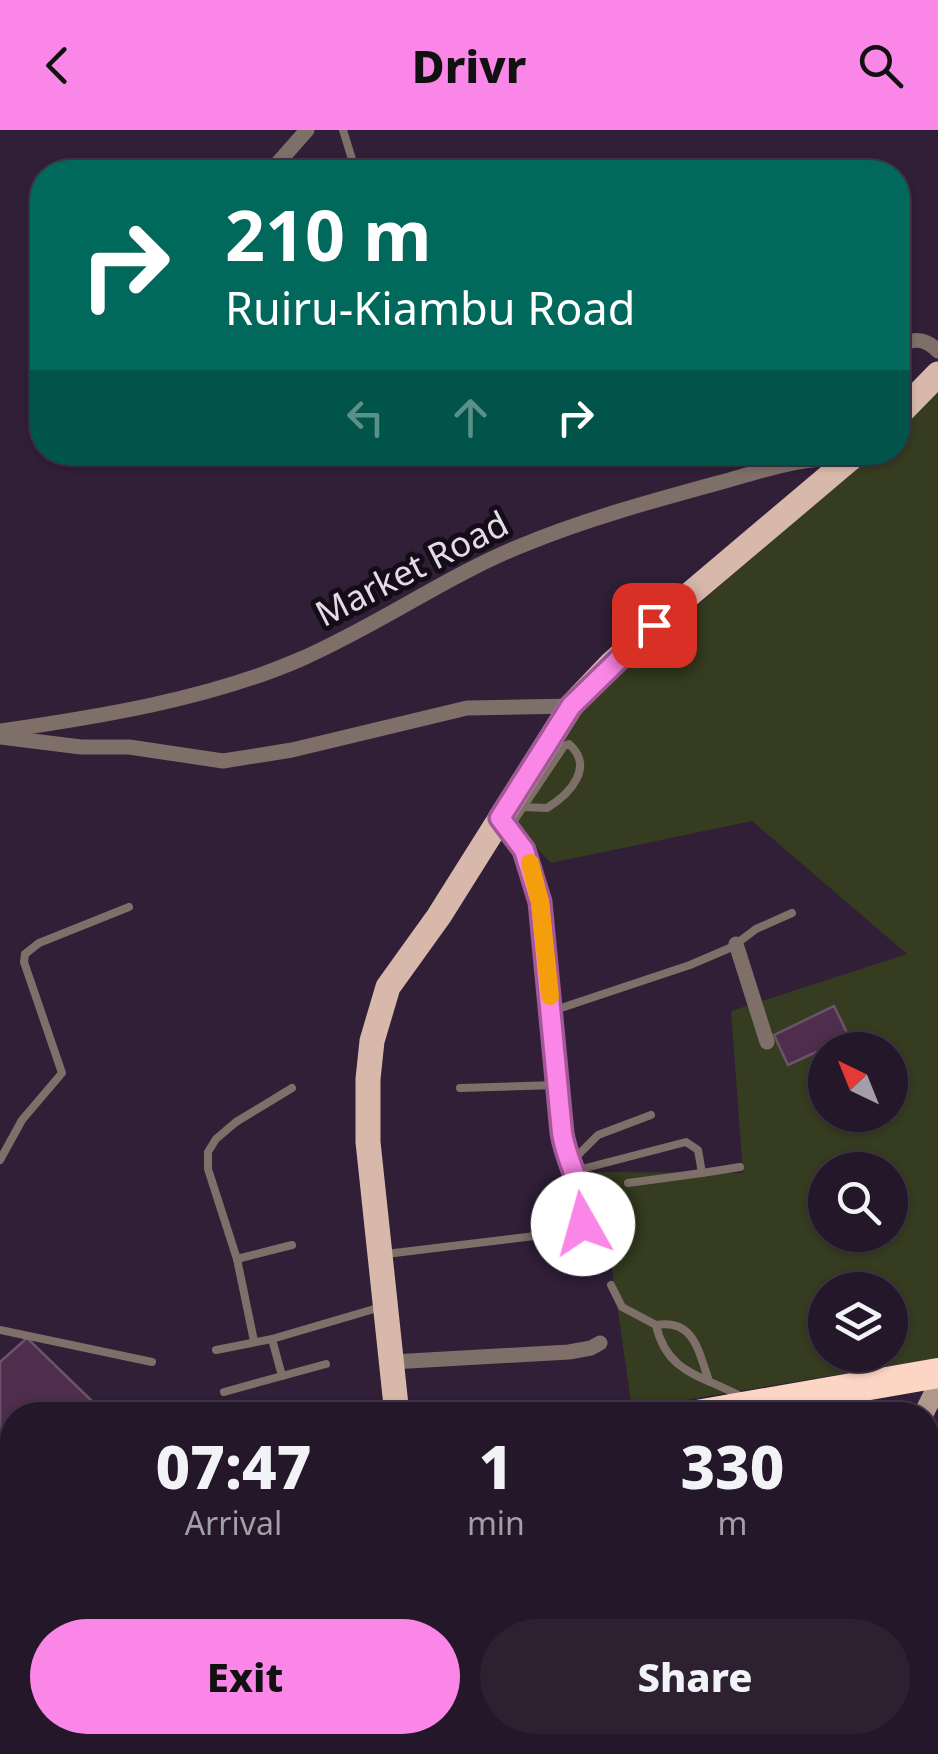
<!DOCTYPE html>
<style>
body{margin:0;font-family:"Noto Sans",sans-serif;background:#2c2031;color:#f1f3f6;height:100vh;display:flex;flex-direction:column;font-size:38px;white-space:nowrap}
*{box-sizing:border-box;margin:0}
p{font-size:32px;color:#a39fa8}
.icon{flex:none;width:55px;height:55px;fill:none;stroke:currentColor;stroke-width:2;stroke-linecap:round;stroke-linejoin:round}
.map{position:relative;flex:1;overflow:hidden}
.side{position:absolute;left:0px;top:1272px;width:940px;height:352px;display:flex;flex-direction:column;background:#241729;border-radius:40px 40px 0 0;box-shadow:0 2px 8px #0004,0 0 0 2px #413646}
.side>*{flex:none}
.top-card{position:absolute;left:30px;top:30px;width:880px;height:305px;border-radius:40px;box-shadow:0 2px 8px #0004,0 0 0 2px #413646;background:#00695c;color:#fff;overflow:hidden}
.needle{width:65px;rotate:317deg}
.buttons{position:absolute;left:808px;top:902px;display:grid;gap:20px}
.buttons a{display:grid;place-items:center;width:100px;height:100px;border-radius:50%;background:#241729;box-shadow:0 2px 8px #0004,0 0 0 2px #413646;font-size:50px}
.pin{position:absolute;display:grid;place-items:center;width:85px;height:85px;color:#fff;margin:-42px;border-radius:20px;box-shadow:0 5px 15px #0006}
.me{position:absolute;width:110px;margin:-55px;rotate:353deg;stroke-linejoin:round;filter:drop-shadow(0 0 8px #0008)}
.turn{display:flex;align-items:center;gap:35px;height:210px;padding:0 30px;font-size:45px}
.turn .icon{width:130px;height:130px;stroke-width:2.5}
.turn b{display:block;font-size:70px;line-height:85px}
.lanes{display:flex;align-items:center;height:95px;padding:0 30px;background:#0003;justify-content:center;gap:50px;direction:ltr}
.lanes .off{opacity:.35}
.eta{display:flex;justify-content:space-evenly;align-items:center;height:170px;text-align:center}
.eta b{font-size:60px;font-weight:800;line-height:70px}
.primary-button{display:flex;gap:20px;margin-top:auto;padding:20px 30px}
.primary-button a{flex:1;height:115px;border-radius:60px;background:#fa87e7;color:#111;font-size:40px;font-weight:800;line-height:115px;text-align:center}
.primary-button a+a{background:#2c2031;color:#f1f3f6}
header{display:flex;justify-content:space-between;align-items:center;height:130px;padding:0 30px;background:#fa87e7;color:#111;font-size:45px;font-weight:800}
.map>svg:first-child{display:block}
</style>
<header><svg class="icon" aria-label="back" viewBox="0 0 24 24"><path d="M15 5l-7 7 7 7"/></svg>Drivr<svg class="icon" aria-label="search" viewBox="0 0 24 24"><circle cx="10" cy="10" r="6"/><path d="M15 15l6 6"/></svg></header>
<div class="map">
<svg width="938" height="1624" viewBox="0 0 938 1624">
<rect width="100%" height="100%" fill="#301f37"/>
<path fill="#353c1f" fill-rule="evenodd" d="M938,262V1228L632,1279L598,1042L743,1043L731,881L907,824L752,691L551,733L513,694L586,574L870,323L898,322V298ZM825,920H890V985H825ZM825,1040H890V1105H825ZM825,1160H890V1225H825Z"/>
<g fill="#4e2d4d" stroke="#6b536a" stroke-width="2.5">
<polygon points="834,876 849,907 788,935 774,905"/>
<polygon points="27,1208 98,1277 100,1285 12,1285 12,1335 0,1316 0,1232"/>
</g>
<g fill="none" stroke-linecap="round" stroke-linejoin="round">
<g stroke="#7f6f69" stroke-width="8">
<polyline points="343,0 356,42"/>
<path d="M509,698L564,616L569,614C595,637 570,664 547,678L523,677"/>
<polyline points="552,881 690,835 732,817 756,799 792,783"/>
<polyline points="460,958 557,955"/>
<polyline points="0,1030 22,990 62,943 24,832 25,824 39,813 129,777"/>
<polyline points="571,1032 598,1005 651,985"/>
<polyline points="574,1041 686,1012 698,1020 702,1043 740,1037"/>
<polyline points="628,1053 702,1043"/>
<path d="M386,1124L576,1101L583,1094C585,1054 568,1039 562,1003L540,773L524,720L502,690"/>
<polyline points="237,1129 292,1115"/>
<path d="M611,1155L622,1177L656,1195C667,1244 702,1245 742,1267"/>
<path d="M656,1195C693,1189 698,1219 708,1248"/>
<polyline points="0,1200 152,1232"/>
<polyline points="272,1209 282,1246 326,1234"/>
<polyline points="254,1211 237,1129 208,1039 208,1022 216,1009 236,992 292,958"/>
<polyline points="216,1220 272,1209 381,1177"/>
<polyline points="224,1262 282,1246"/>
<polyline points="928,1357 938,1366"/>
<polyline points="377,1624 396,1618 416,1624"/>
</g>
<g stroke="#7f6f69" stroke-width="15">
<polyline points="270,42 307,0"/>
<path d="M898,217C913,207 925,208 938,221"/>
<path d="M0,601C98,587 209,569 301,529C377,496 448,445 523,415C586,389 652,371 718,353C762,341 804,325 850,329"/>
<polyline points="0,607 81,617 129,617 223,631 292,620 467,578 571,576"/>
<polyline points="736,814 767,912"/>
<polyline points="392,1232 569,1222 591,1218 600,1213"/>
<polyline points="0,1543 12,1541"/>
<polyline points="928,1543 938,1541"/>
<polyline points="147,1624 164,1612"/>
</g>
<g stroke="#b1998e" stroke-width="20">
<polyline points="923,1285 938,1255"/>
<polyline points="719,1624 726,1612"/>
</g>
<g stroke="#d8b8ab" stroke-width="25">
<polyline points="898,285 938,244"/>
<polyline points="397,1285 368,1012 368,949 372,911 388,857 439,786 571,576 611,534 677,475 858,322"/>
</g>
<g stroke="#fcd5c5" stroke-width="30">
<polyline points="697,1285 938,1243"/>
<polyline points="0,1414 12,1411"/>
</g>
</g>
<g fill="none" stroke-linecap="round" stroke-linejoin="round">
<g stroke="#a25896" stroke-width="25">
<path id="route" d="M583,1094C585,1054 568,1039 562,1003L540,772L524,720L500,688L571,576L654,495"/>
</g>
<use href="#route" stroke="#fa87e7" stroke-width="18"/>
<polyline stroke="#f59e0b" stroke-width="18" points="530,733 540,772 550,866"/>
</g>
<g text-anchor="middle" stroke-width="10" stroke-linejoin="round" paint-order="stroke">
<g font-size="35" fill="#e5daea" stroke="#140d17">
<text transform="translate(412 439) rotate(-27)" y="12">Market Road</text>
</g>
</g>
</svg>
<div class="buttons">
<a><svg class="needle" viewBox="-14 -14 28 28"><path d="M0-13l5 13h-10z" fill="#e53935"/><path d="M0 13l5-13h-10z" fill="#a39fa8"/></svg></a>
<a><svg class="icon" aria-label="search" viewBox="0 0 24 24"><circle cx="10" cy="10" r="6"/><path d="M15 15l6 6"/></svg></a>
<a><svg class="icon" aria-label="layers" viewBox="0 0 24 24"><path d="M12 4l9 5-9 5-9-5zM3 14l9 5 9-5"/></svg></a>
</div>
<div class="pin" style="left:654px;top:495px;background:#d93025"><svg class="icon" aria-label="arrive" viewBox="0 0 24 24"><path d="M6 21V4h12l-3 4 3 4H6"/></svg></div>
<svg class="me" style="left:583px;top:1094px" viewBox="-20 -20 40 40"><circle r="19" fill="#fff"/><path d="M0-13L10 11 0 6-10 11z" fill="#fa87e7"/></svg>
<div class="top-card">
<div class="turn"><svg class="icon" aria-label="right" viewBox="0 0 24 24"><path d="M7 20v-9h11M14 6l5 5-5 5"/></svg><div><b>210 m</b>Ruiru-Kiambu Road</div></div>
<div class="lanes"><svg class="icon off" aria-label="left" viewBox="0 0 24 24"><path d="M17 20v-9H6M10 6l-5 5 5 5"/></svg><svg class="icon off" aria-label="ahead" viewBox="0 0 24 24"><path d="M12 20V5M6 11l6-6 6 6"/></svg><svg class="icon" aria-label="right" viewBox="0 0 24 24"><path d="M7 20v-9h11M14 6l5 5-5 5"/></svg></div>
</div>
<section class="side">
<div class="eta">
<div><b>07:47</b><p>Arrival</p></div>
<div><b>1</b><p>min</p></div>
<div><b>330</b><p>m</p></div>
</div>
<div class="primary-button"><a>Exit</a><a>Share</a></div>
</section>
</div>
